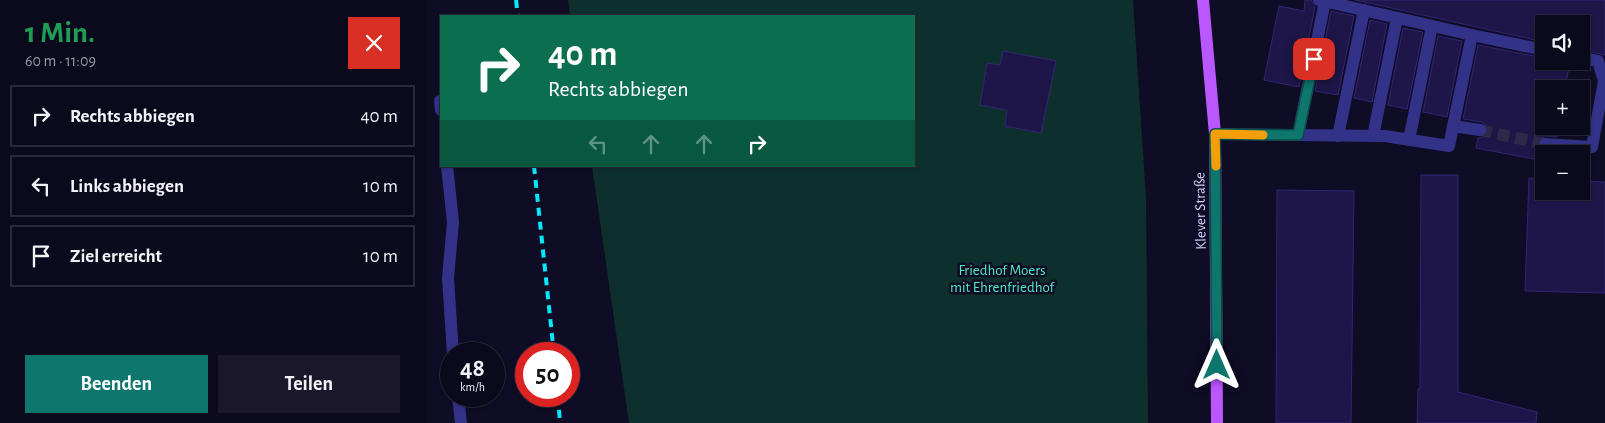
<!DOCTYPE html>
<html lang="de">
<meta charset="utf-8">
<style>
body{margin:0;font-family:"Alegreya Sans",sans-serif;background:#191729;color:#f1f3f6;height:100vh;display:flex;flex-direction:column;font-size:19px;white-space:nowrap}
*{box-sizing:border-box;margin:0}
p{font-size:16px;color:#9a9aa3}
.icon{flex:none;width:28px;height:28px;fill:none;stroke:currentColor;stroke-width:2;stroke-linecap:round;stroke-linejoin:round}
.map{position:relative;flex:1;overflow:hidden}
.sheet{display:flex;flex-direction:column;background:#0b091c;width:425px}
.sheet>*{flex:none}
.top-card{position:absolute;left:15px;top:15px;width:475px;height:152px;border-radius:0px;box-shadow:0 1px 4px #0004,0 0 0 1px #2b2a3b;background:#0b6e4f;color:#fff;overflow:hidden}
.fabs{position:absolute;left:1110px;top:15px;display:grid;gap:10px}
.fabs a{display:grid;place-items:center;width:55px;height:55px;border-radius:0px;background:#0b091c;box-shadow:0 1px 4px #0004,0 0 0 1px #2b2a3b;font-size:25px}
.speed{position:absolute;left:15px;top:342px;display:flex;gap:10px;font-size:25px;font-weight:700;text-align:center}
.speed>*{display:grid;place-content:center;width:65px;height:65px;border-radius:50%;background:#0b091c;box-shadow:0 1px 4px #0004,0 0 0 1px #2b2a3b;line-height:1}
.speed small{font-size:12px;font-weight:400}
.speed .limit{border:8px solid #d22;background:#fff;color:#111}
.pin{position:absolute;display:grid;place-items:center;width:42px;height:42px;color:#fff;margin:-21px;border-radius:10px;box-shadow:0 2px 8px #0006}
.me{position:absolute;width:55px;margin:-28px;rotate:0deg;stroke-linejoin:round;filter:drop-shadow(0 0 4px #0008)}
.turn{display:flex;align-items:center;gap:18px;height:105px;padding:0 25px;font-size:22px}
.turn .icon{width:65px;height:65px;stroke-width:2.5}
.turn b{display:block;font-size:35px;line-height:42px}
.lanes{display:flex;align-items:center;height:48px;padding:0 25px;background:#0003;justify-content:center;gap:25px;direction:ltr}
.lanes .off{opacity:.35}
.round{display:grid;place-items:center;flex:none;width:52px;height:52px;border-radius:0px;background:#191729}
.head{display:flex;align-items:center;justify-content:space-between;height:85px;padding:0 25px}
h1{font-size:30px;font-weight:600;line-height:38px;color:#1e9e55}
.primary-button{display:flex;gap:10px;margin-top:auto;padding:10px 25px}
.primary-button a{flex:1;height:58px;border-radius:0px;background:#0f766e;color:#fff;font-size:20px;font-weight:600;line-height:58px;text-align:center}
.primary-button a+a{background:#191729;color:#f1f3f6}
ul{padding:0;list-style:none}
li{display:flex;align-items:center;gap:15px;height:62px;margin:0 10px 8px;padding:0 15px;border:2px solid #2b2a3b;border-radius:0px}
li div{flex:1}
li b{display:block;font-size:19px}
li em{font-style:normal}
main{display:flex;flex:1;min-height:0}
.map>svg:first-child{display:block}
</style>
<main>
<section class="sheet">
<div class="head"><div><h1>1 Min.</h1><p>60 m · 11:09</p></div><a class="round" style="background:#d93025;color:#fff"><svg class="icon" aria-label="close" viewBox="0 0 24 24"><path d="M6 6l12 12M18 6L6 18"/></svg></a></div>
<ul>
<li><svg class="icon" aria-label="right" viewBox="0 0 24 24"><path d="M7 20v-9h11M14 6l5 5-5 5"/></svg><div><b>Rechts abbiegen</b></div><em>40 m</em></li>
<li><svg class="icon" aria-label="left" viewBox="0 0 24 24"><path d="M17 20v-9H6M10 6l-5 5 5 5"/></svg><div><b>Links abbiegen</b></div><em>10 m</em></li>
<li><svg class="icon" aria-label="arrive" viewBox="0 0 24 24"><path d="M6 21V4h12l-3 4 3 4H6"/></svg><div><b>Ziel erreicht</b></div><em>10 m</em></li>
</ul>
<div class="primary-button"><a>Beenden</a><a>Teilen</a></div>
</section>
<div class="map">
<svg width="1180" height="423" viewBox="0 0 1180 423">
<rect width="100%" height="100%" fill="#0f0c25"/>
<polygon fill="#0e302d" points="143,0 708,0 721,198 723,423 204,423 167,166 489,166 489,16 145,16"/>
<g fill="#1e1648" stroke="#332576">
<polygon points="880,0 886,0 890,7 874,87 839,80 854,6 879,11"/>
<polygon points="930,0 1180,0 1180,55 1156,50 1156,24 1119,24 1119,42"/>
<polygon points="906,11 929,16 913,95 890,91"/>
<polygon points="945,20 962,24 947,102 929,98"/>
<polygon points="978,28 998,32 982,109 963,105"/>
<polygon points="1013,36 1037,41 1022,117 998,112"/>
<polygon points="1053,45 1119,58 1119,61 1145,61 1140,89 1119,89 1119,126 1134,126 1132,137 1120,136 1113,140 1112,144 1115,150 1129,153 1119,154 1119,161 1051,148 1053,138 1058,137 1062,135 1062,127 1057,122 1038,119"/>
<polygon points="578,51 631,61 616,133 580,126 582,110 555,105 562,63 575,65"/>
<polygon points="996,175 1033,175 1033,392 1112,412 1111,423 992,423 993,389 995,389"/>
<polygon points="1104,178 1119,179 1119,191 1156,191 1156,181 1180,182 1180,293 1100,291"/>
<polygon points="852,190 929,191 926,423 851,423"/>
</g>
<g fill="none" stroke-linecap="round" stroke-linejoin="round">
<polyline stroke="#2d2946" stroke-width="12" stroke-dasharray="12 6" stroke-linecap="butt" points="1055,130 1120,144"/>
<g stroke="#323289" stroke-width="12">
<polyline points="1047,35 1119,50"/>
<polyline points="15,101 16,110"/>
<polyline points="1028,126 1055,130"/>
<polyline points="790,134 960,136 1024,146 1047,35 894,0"/>
<polyline points="873,135 900,1"/>
<polyline points="913,136 939,10"/>
<polyline points="948,136 972,18"/>
<polyline points="984,140 1007,26"/>
<polyline points="1120,144 1167,147 1179,81 1173,61 1156,58"/>
<polyline points="22,166 28,222 23,278 28,354"/>
<polyline points="33,396 36,423"/>
</g>
<polyline stroke="#bb57ff" stroke-width="12" points="778,0 790,134 792,423"/>
<g stroke="#00eafb" stroke-width="4" stroke-dasharray="8 6" stroke-linecap="butt">
<polyline points="91,0 93,16"/>
<polyline points="109,166 129,354"/>
<polyline points="133,396 135,423"/>
</g>
</g>
<g fill="none" stroke-linecap="round" stroke-linejoin="round">
<g stroke="#0a4d48" stroke-width="12">
<polyline id="route" points="792,365 790,134 873,135 889,59"/>
</g>
<use href="#route" stroke="#0f766e" stroke-width="9"/>
<polyline stroke="#f59e0b" stroke-width="9" points="791,166 790,134 838,135"/>
</g>
<g text-anchor="middle" stroke-width="5" stroke-linejoin="round" paint-order="stroke">
<g font-size="15" fill="#d4d0ff" stroke="#0f0c25">
<text transform="translate(775 211) rotate(-91)" y="5">Klever Straße</text>
</g>
<g font-size="15" fill="#4fecc0" stroke="#0f0c25">
<text x="577" y="275">Friedhof Moers<tspan x="577" dy="17">mit Ehrenfriedhof</tspan></text>
</g>
</g>
</svg>
<div class="fabs">
<a><svg class="icon" aria-label="sound" viewBox="0 0 24 24"><path d="M4 9h4l5-4v14l-5-4H4zM17 9q2 3 0 6"/></svg></a>
<a>+</a>
<a>−</a>
</div>
<div class="speed"><div>48<small>km/h</small></div><div class="limit">50</div></div>
<div class="pin" style="left:889px;top:59px;background:#d93025"><svg class="icon" aria-label="arrive" viewBox="0 0 24 24"><path d="M6 21V4h12l-3 4 3 4H6"/></svg></div>
<svg class="me" style="left:792px;top:365px" viewBox="-20 -20 40 40"><path d="M0-17L14 15 0 8-14 15z" fill="#0f766e" stroke="#fff" stroke-width="4"/></svg>
<div class="top-card">
<div class="turn"><svg class="icon" aria-label="right" viewBox="0 0 24 24"><path d="M7 20v-9h11M14 6l5 5-5 5"/></svg><div><b>40 m</b>Rechts abbiegen</div></div>
<div class="lanes"><svg class="icon off" aria-label="left" viewBox="0 0 24 24"><path d="M17 20v-9H6M10 6l-5 5 5 5"/></svg><svg class="icon off" aria-label="ahead" viewBox="0 0 24 24"><path d="M12 20V5M6 11l6-6 6 6"/></svg><svg class="icon off" aria-label="ahead" viewBox="0 0 24 24"><path d="M12 20V5M6 11l6-6 6 6"/></svg><svg class="icon" aria-label="right" viewBox="0 0 24 24"><path d="M7 20v-9h11M14 6l5 5-5 5"/></svg></div>
</div>
</div>
</main>
